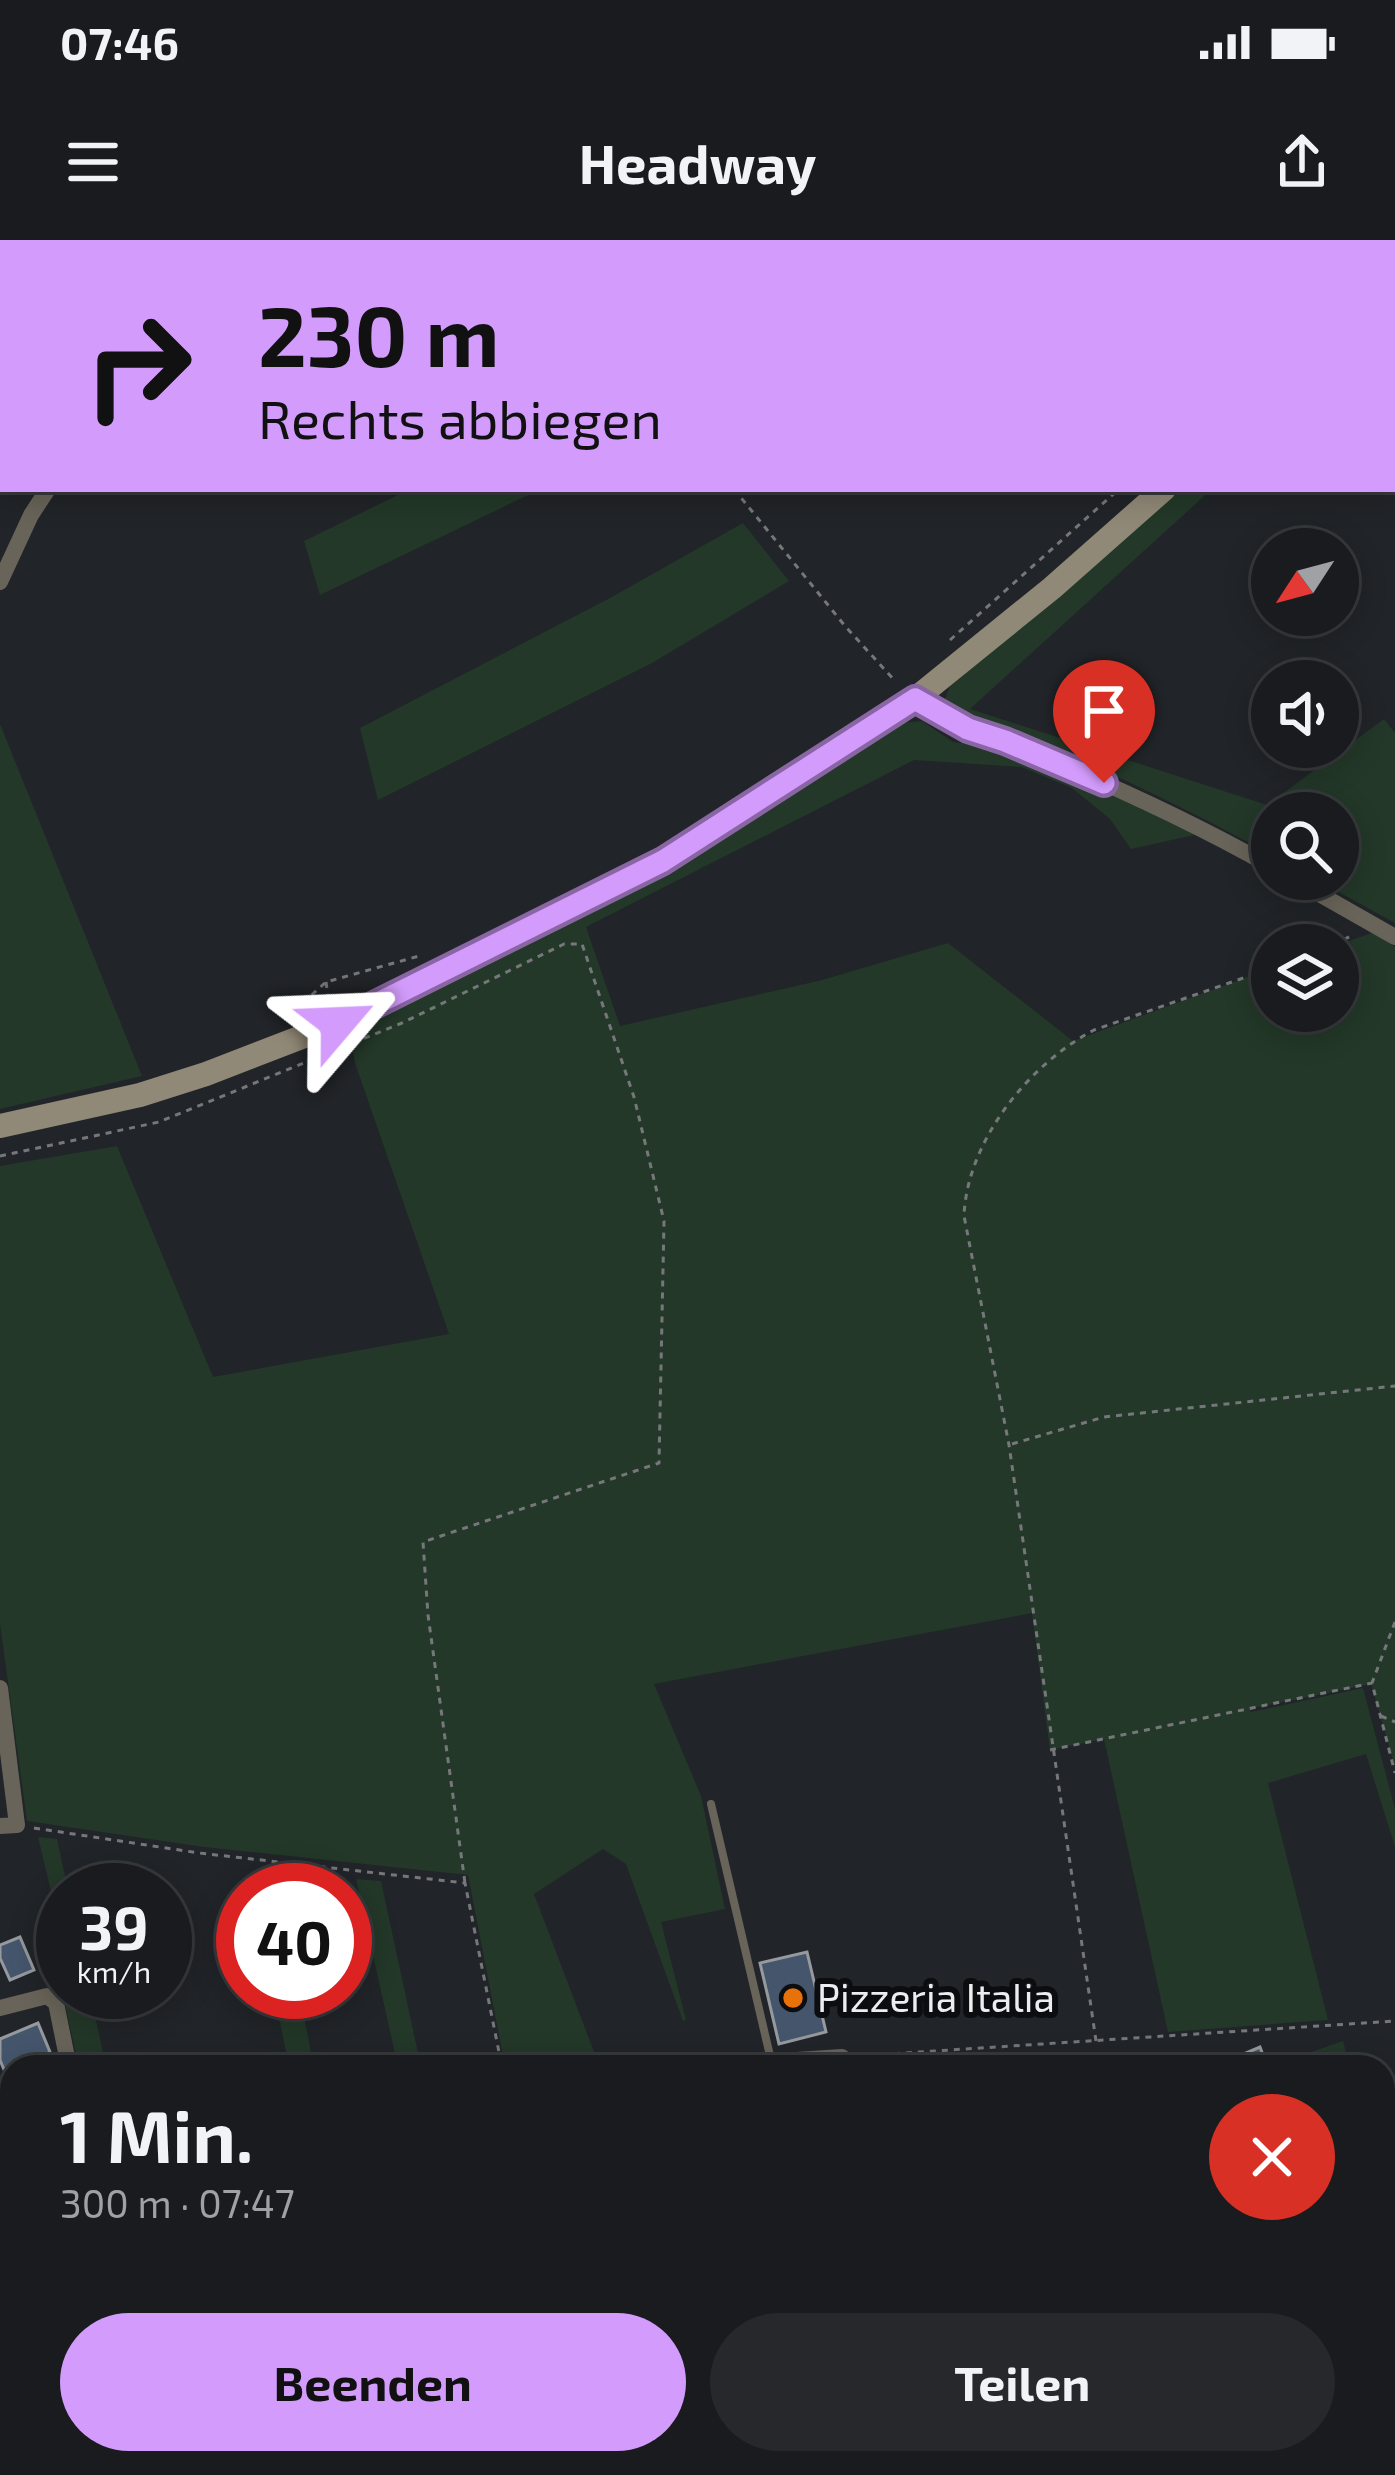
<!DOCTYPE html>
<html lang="de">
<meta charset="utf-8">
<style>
body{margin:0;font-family:"Exo 2",sans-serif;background:#26282b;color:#f1f3f6;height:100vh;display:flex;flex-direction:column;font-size:45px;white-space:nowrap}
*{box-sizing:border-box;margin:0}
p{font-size:39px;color:#9fa1a4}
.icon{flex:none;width:66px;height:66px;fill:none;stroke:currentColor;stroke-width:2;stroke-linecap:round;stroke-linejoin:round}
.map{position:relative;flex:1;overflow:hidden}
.side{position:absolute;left:0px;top:1815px;width:1395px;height:420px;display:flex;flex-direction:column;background:#191b1e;border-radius:36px 36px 0 0;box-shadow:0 6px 30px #0003,0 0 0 3px #37393c}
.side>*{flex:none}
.guide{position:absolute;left:0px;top:0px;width:1395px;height:252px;box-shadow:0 6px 30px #0003,0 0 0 3px #37393c;background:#d39cfc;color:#111;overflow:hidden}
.needle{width:78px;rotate:234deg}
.tools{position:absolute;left:1251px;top:288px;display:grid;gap:24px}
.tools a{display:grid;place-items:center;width:108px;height:108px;border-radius:50%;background:#191b1e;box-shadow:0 6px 30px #0003,0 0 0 3px #37393c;font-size:60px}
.speed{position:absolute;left:36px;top:1623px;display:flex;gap:24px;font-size:60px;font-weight:700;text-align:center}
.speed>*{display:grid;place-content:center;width:156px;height:156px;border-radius:50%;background:#191b1e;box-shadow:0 6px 30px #0003,0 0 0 3px #37393c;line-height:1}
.speed small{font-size:30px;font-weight:400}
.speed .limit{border:18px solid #d22;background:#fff;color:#111}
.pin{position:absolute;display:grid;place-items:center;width:102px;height:102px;color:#fff;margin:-123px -51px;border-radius:50% 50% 50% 0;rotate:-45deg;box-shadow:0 0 12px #0007}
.pin .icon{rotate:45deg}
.me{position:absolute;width:132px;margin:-66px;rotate:64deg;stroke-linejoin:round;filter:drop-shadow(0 0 9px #0008)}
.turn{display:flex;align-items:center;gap:42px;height:252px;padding:0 60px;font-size:54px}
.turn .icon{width:156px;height:156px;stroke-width:2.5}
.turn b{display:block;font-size:84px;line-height:102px}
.round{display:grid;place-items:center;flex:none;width:126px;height:126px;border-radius:63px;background:#26282b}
.head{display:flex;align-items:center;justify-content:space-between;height:204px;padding:0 60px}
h1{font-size:72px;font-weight:700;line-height:90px}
.primary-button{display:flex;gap:24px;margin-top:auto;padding:24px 60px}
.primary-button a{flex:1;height:138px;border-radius:72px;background:#d39cfc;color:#111;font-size:48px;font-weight:700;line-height:138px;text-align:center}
.primary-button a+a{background:#26282b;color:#f1f3f6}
.status{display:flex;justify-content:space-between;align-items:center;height:84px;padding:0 60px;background:#191b1e;direction:ltr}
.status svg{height:33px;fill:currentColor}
header{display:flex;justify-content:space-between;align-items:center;height:156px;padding:0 60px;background:#191b1e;font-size:54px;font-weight:700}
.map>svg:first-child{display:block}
</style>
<div class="status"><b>07:46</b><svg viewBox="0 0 49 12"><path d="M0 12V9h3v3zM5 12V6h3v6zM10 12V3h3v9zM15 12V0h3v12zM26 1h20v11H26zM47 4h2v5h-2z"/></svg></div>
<header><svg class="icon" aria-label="menu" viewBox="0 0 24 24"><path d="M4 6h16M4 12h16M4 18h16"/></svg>Headway<svg class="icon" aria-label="share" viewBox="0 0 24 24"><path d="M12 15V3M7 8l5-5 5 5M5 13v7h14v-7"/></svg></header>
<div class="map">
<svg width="1395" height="2235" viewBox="0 0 1395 2235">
<rect width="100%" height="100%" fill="#212428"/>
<g fill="#233829">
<polygon points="410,249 541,249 320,355 304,301"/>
<path d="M1177,249H1212L970,469L1267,565L1384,479L1395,493V683L1315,639H1338V573H1272V615C1193,572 1111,532 1027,497C1001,486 972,486 948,471L945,459L950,446Z"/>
<polygon points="743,283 789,341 652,423 378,560 360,488 610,358"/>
<polygon points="922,481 953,502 1013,509 1199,594 1131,609 1110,579 1072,548 1021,527 914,520 586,687 620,786 822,740 948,703 1073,801 1272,728 1272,771 1338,771 1337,705 1375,692 1395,707 1395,1527 1371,1444 1249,1469 1251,1472 1363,1448 1395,1569 1395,1607 1366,1514 1268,1543 1328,1780 1168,1792 1104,1499 1050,1510 1032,1373 654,1444 701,1556 725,1669 661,1682 686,1780 683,1781 626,1624 603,1609 534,1654 599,1825 505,1826 468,1635 204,1607 27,1581 0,1384 0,926 117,906 213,1137 449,1094 355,823 350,795 372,774 575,677 764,574 901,483"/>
<polygon points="0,484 142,836 0,869"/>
<polygon points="38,1597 57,1599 68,1650 63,1650 63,1701"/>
<polygon points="356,1639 381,1641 421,1827 398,1827"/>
<polygon points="63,1741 63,1752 90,1752 106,1827 79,1827 60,1742"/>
<polygon points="274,1752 299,1752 314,1827 289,1827"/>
<polygon points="1343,1801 1350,1827 1269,1827"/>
</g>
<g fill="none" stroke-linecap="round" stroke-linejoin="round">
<g stroke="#1f4148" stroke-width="6">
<polyline points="1383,1926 1395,1919"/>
<polyline points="0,2008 12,2009"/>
<polyline points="1198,2223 1200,2234"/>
</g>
</g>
<g fill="#45566c" stroke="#969a9f" stroke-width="3">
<polygon points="20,1697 34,1730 10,1740 0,1718 0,1705"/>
<polygon points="807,1712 826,1792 779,1804 760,1723"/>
<polygon points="38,1783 50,1812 5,1832 0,1820 0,1799"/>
<polygon points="1260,1807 1266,1823 1257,1827 1213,1827"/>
</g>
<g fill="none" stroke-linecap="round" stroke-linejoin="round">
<g stroke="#75777b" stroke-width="3" stroke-dasharray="6 6" stroke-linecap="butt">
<polyline points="500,0 505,3"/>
<polyline points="1313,0 1316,3"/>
<polyline points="296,3 302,0"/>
<polyline points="1392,9 1395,6"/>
<polyline points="734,249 845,386 896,442"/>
<polyline points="950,400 1119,249"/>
<polyline points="1333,705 1353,695"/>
<polyline points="326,742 329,763"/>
<polyline points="285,779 326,742 419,716"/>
<polyline points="0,916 159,882 402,783 564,704 582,704 634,857 664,981 659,1223 423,1302 428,1375 465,1643"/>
<polyline points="1012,1204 1104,1177 1395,1146"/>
<polyline points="1395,1382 1372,1443 1395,1533"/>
<polyline points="1381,1476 1395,1482"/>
<polyline points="1050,1510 1372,1443"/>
<polyline points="34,1588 199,1613 465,1643 502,1827"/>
<path d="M1096,1801L1009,1205L964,976C967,901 1029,824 1094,790L1272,728"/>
<polyline points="858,1816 1395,1781"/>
<polyline points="316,2223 316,2235"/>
<polyline points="980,2223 1105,2235"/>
</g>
<polyline stroke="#696459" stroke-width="8" points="711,1564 771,1820"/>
<g stroke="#696459" stroke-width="16">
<polyline points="164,0 164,3"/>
<polyline points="0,342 31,275 48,249"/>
<path d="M915,459C959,490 1011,503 1060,524C1133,555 1203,588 1272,627"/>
<polyline points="1293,639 1395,697"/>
<polyline points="0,1448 17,1585 0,1586"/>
<polyline points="0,1768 47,1756 56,1763 69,1827"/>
<polyline points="690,1827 842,1817"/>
<polyline points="0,1892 12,1892"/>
<polyline points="0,2138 12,2137"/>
</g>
<g stroke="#918977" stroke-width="24">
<polyline points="1392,45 1395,42"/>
<polyline points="0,886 140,855 206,834 338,783 663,621 915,459 1052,348 1164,249"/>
</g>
</g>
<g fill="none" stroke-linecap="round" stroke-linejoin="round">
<g stroke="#8965a4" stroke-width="30">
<polyline id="route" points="338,783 663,621 915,459 968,489 1005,501 1104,543"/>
</g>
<use href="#route" stroke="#d39cfc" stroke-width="21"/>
</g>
<circle fill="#e8710a" stroke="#0c0d0f" stroke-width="4.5" cx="793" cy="1758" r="12"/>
<g text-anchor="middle" stroke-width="12" stroke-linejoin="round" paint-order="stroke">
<g font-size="39" fill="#ebedf0" stroke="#0c0d0f" text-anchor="start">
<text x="817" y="1772">Pizzeria Italia</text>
</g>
</g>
</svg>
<div class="tools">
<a><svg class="needle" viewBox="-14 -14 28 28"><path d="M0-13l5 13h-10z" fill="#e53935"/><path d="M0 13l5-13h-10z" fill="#9fa1a4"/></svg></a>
<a><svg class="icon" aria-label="sound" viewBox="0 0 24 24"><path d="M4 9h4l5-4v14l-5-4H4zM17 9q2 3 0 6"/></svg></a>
<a><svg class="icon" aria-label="search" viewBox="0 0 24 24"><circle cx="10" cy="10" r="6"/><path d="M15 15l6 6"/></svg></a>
<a><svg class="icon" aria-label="layers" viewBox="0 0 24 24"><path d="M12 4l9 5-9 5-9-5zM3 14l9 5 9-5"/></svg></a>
</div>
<div class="speed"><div>39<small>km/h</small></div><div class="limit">40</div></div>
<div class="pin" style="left:1104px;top:543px;background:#d93025"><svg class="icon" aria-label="arrive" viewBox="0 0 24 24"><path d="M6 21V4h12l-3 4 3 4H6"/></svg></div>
<svg class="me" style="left:338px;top:783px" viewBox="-20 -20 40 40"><path d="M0-17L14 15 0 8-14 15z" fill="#d39cfc" stroke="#fff" stroke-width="4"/></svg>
<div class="guide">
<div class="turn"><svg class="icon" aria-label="right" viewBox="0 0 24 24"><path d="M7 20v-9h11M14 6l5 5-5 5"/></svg><div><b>230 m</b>Rechts abbiegen</div></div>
</div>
<section class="side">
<div class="head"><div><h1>1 Min.</h1><p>300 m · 07:47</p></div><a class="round" style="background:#d93025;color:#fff"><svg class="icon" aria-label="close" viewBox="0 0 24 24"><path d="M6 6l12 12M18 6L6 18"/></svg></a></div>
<div class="primary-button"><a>Beenden</a><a>Teilen</a></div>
</section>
</div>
